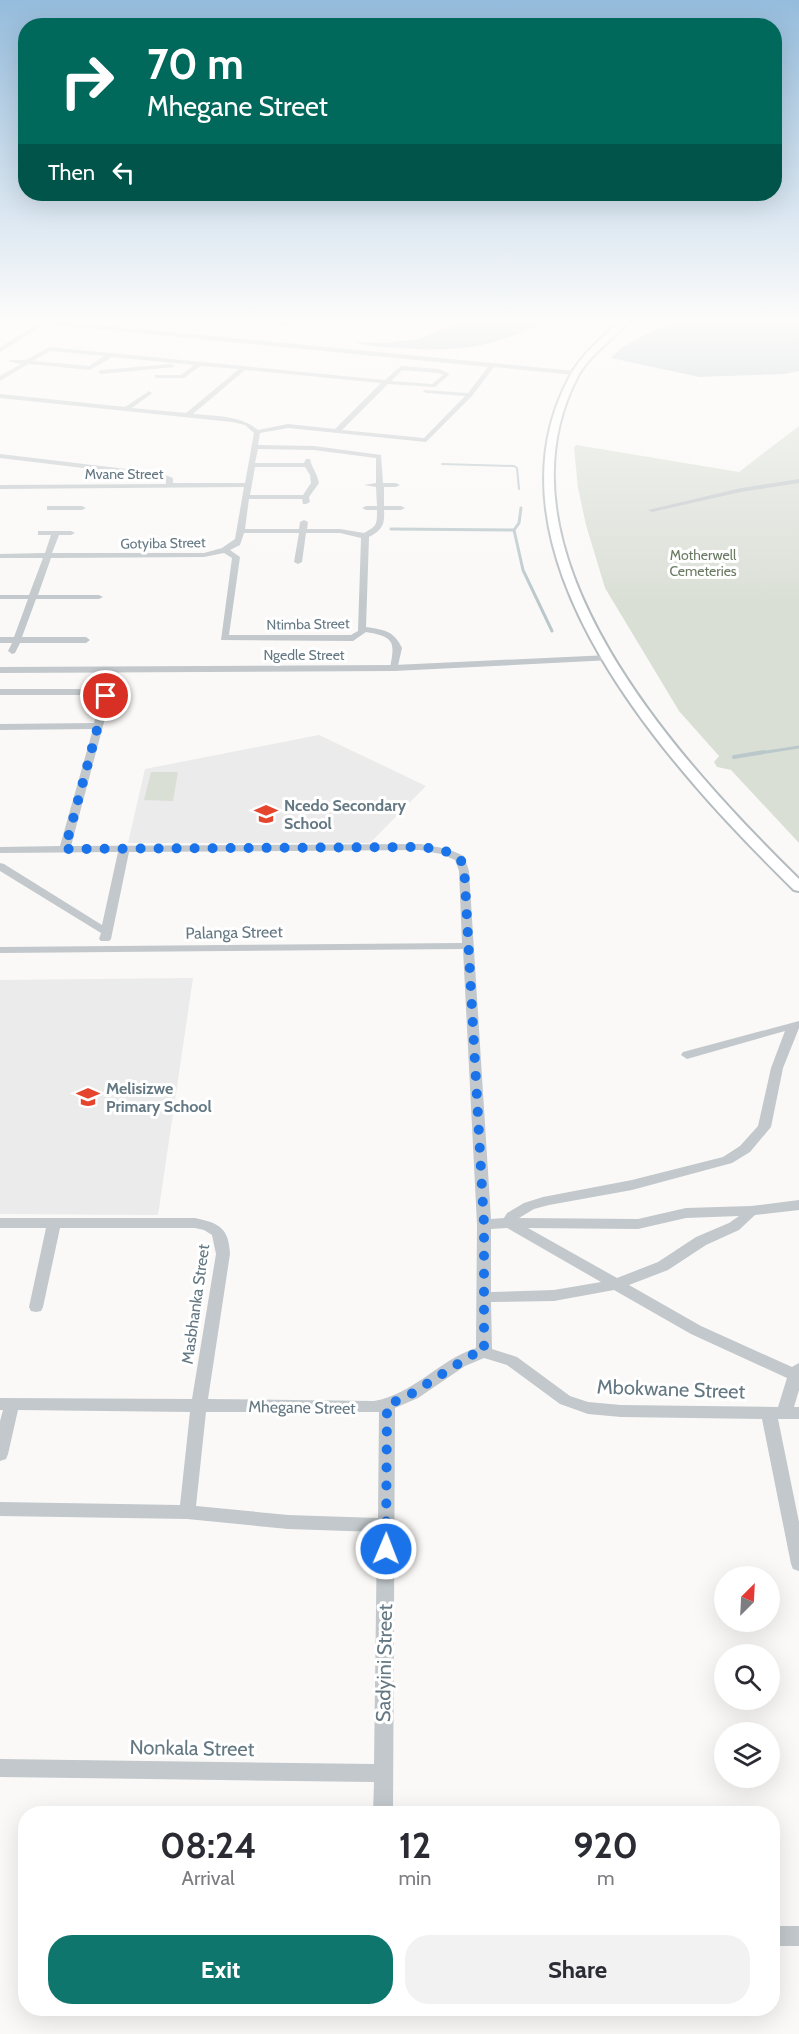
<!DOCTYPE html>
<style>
body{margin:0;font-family:Cabin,sans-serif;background:#f2f2f3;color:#2b2b33;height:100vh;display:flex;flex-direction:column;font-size:22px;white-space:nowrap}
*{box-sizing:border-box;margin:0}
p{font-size:20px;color:#7c7c81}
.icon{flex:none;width:33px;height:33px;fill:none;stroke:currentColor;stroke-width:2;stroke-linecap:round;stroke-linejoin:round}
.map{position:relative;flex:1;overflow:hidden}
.sheet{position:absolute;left:18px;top:1806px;width:762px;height:210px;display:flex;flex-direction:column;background:#fff;border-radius:24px;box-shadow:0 6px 24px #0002}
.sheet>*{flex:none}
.top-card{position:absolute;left:18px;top:18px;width:764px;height:183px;border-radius:24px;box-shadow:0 6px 24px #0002;background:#00695c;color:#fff;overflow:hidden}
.needle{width:39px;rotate:24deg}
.buttons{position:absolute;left:714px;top:1566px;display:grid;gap:12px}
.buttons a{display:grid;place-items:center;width:66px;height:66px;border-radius:50%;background:#fff;box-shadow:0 6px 24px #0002;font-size:30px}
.pin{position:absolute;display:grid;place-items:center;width:51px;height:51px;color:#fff;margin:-26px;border:3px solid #fff;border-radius:50%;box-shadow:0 2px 6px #0007}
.me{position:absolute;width:66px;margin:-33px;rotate:1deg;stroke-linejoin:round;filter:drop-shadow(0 0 4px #0008)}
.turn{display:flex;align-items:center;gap:21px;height:126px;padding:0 30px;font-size:27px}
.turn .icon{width:78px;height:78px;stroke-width:2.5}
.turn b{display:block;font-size:42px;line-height:51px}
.then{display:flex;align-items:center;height:57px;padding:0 30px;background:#0003;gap:12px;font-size:22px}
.eta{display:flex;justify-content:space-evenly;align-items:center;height:102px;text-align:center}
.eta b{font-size:36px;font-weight:700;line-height:42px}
.primary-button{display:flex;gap:12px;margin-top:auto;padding:12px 30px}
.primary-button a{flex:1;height:69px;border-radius:24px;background:#0f766e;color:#fff;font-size:24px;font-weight:700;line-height:69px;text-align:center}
.primary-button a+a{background:#f2f2f3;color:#2b2b33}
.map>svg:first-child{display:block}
</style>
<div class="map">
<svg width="799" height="2034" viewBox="0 0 799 2034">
<rect width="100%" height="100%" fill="#faf9f7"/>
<g fill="#eaebea">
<polygon points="319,735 426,786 370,843 128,843 145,769"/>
<polygon points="193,978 158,1215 0,1214 0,980"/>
</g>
<g fill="#dadfd6">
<polygon points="799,426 799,843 731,770 717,767 714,762 719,756 679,711 605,588 586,525 578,488 574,448 576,445 739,472"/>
<polygon points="151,772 178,772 173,801 144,800"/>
</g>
<g fill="#bac8cb">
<path d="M469,319H552C496,346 462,353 400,348C386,347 369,347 355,342L387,343L418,339Z"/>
<polygon points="681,319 799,319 799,371 784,374 699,377 611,358 621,348 638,338"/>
</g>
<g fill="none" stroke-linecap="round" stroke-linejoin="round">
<polyline stroke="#bac8cb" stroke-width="2" points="442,464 514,466 517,468 519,489"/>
<g stroke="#bac8cb" stroke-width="3">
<polyline points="391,529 514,530 523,570 552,631"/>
<polyline points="514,530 519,523 521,508"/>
<polyline points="754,754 799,747"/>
</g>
<polyline stroke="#bac8cb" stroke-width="4" points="734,757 764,752"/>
<g stroke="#b5bcc0" stroke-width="4">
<path id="secondary" d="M622,319H631C614,339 591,353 578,376C485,553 682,764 799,879V891L794,890C675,773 472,556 570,376C582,353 604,337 622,319Z"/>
</g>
<g fill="#c2c8cb" fill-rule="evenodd">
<path d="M3,319L45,320L575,371L578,373L575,375L494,367L472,396L426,442L288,428L260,433L258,445L314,446L381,455L383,483H396L400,485L396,487H384V506H401L405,508L401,510H384C385,525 382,530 369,537L366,627C385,630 394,631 402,648L397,670L394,671L390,668C395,642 395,637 366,632L353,641L221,640L232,558L224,553L204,557L51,558L38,595H99L103,597L99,599H36L22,637H86L90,640L86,643H20L15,653L12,654L8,651L12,643H0V637H14L28,599H0V595H29L43,558H0V554L45,553L51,535H38V531H71L75,533L71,535H59L52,553H204L222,548L235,539L244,487L0,489V485L166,484V481L158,477L0,458V454L160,473L173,478V483H245L254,433L245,425L232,422L0,398V394L125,407L149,391L152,393L151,394L132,408L186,413L239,369L200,366L184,378H156L154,375H181L194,365L112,357L90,370L28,364L0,381V376L21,364L10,362V360H26L49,347L385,380L401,366L439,369L450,374L435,387L388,384L342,430L424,438L465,396L426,393L423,391L424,390L468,393L488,367L45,324L0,352V347L38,324ZM50,351L104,356L89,366L33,361ZM245,370L381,383L335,429L288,424L258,430C240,415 215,416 193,414ZM402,370L438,373L443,375L432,384L391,381ZM258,449L314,450L376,458V483L364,485L376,487L377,506H366L362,508L366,510H377C377,525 377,526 364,533L340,529H307L308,522L304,520L300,522L299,529H245L249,499H302L303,504H306L310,502L309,497L319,483C317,473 312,468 310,459H306L304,463H255ZM255,467H305L310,475L311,483L303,495H250ZM244,533H299L294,562L298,564L302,562L306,533H340L361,538L358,631L351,635H229L240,557L230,550L240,545Z"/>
<polygon points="231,319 284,322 291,319 300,319 285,326"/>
<polygon points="172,364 174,367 101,374 98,372 101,370"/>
<polygon points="799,479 799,483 741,492 652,512 648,510 741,488"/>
<polygon points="47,506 82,506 86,508 82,510 47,510"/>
<path d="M0,689H90L111,696L71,846L420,844L448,849L464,856L469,871L491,1219L504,1218L507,1213L524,1203L543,1197L632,1180L723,1157L740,1146L758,1126L771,1068L785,1031L687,1059L681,1055L683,1052L799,1021V1028L783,1068L771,1127L750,1152L732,1163L632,1190L549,1205L534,1209L519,1218L638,1219L686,1208L751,1206L799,1200V1210L755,1215L739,1230L706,1245L668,1270L629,1285L701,1326L792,1367L799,1363V1390L794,1407H799V1419H778L799,1522V1571L793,1569L791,1564L762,1419L621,1417L588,1414L560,1404L507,1365L484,1358L465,1366L418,1398L395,1408L393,1814H373L374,1782L0,1777V1759L374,1764L377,1532L288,1529L187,1519L0,1516V1502L180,1505L190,1412L18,1410L8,1454L6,1459L0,1461V1421L3,1410H0V1398L192,1399L216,1254L212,1235L204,1230L195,1228H60L43,1307L41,1311L36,1312L31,1311L29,1307L46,1228H0V1218H195C219,1223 229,1228 230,1254L208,1399L374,1401C414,1394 439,1360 476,1348L477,1224L463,949L0,953V947L462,943L459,871L455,860L441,854L420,850L129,852L111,939L109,941H101L99,939L101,933L0,871V863L4,864L102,925L118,852L0,853V847L60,846L93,729L0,730V724L94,723L101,697L90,695H0ZM739,1216L729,1223L696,1237L658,1262L617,1278L528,1228L638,1229L686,1218ZM507,1228L601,1282L554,1290L491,1292V1229ZM614,1290L691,1334L787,1378L778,1407L621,1405L588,1402L570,1396L517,1357L492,1349L491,1302L554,1301ZM206,1412H379L378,1518L288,1515L196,1506Z"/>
<rect x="772" y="1926" width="27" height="20"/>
</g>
<polygon fill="#c2c8cb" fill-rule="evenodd" points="609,655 612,656 612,660 394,671 0,673 0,667 394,665"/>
<use href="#secondary" fill="#fff" fill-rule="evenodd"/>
</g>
<linearGradient id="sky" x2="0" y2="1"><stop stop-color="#95bcdc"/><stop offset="0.53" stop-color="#fdfcfb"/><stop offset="1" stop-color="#fdfcfb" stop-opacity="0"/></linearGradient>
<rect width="799" height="604" fill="url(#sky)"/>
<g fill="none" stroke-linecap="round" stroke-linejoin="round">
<path stroke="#1a73e8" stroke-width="10" stroke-dasharray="0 18" d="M106,696L65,849L420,847C436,849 455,850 464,865L484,1224V1352L472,1355L408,1396L387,1405L386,1549"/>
</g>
<defs>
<g id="school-bare" transform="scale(1.8)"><path d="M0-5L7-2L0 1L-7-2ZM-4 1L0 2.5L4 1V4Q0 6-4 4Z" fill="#e5452c" stroke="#fff" stroke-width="2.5" paint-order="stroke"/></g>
</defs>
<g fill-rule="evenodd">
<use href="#school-bare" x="266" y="814"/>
<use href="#school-bare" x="88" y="1097"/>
</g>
<g text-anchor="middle" stroke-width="6" stroke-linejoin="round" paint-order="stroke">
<g font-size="14" fill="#647883" stroke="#fff">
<text x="124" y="479">Mvane Street</text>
<text transform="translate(163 543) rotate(-1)" y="5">Gotyiba Street</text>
<text transform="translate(308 624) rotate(-1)" y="5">Ntimba Street</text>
<text x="304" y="660">Ngedle Street</text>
</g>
<g font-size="14" fill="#6a7a63" stroke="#fff">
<text x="703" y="560">Motherwell<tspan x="703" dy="16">Cemeteries</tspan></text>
</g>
<g font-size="16" font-weight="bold" fill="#647883" stroke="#fff" text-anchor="start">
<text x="284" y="811">Ncedo Secondary<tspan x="284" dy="18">School</tspan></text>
<text x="106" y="1094">Melisizwe<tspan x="106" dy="18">Primary School</tspan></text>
</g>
<g font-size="16" fill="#647883" stroke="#fff">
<text transform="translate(234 932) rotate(-1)" y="6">Palanga Street</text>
<text transform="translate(195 1304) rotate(-82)" y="6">Masbhanka Street</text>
<text transform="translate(302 1407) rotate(1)" y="6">Mhegane Street</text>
</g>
<g font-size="20" fill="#647883" stroke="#fff">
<text transform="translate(671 1389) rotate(2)" y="7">Mbokwane Street</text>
<text transform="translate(384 1663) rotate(-89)" y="7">Sadyini Street</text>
<text transform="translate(192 1748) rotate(1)" y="7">Nonkala Street</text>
</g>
</g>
</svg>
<div class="buttons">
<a><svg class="needle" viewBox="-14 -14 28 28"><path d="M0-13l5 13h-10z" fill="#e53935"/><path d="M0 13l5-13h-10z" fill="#7c7c81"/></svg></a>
<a><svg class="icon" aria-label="search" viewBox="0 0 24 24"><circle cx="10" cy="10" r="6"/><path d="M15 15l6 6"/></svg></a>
<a><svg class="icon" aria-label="layers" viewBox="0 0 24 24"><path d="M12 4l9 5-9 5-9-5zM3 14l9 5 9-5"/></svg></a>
</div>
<div class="pin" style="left:106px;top:696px;background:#d93025"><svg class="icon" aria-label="arrive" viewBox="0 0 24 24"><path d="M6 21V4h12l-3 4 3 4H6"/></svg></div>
<svg class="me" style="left:386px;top:1549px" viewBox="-20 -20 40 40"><circle r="17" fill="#1a73e8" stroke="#fff" stroke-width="3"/><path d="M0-11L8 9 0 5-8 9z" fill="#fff"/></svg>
<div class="top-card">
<div class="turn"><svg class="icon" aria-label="right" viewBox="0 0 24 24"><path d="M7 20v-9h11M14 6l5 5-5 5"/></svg><div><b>70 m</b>Mhegane Street</div></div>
<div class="then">Then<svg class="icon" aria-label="left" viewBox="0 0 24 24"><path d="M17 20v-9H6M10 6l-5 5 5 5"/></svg></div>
</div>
<section class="sheet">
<div class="eta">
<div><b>08:24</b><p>Arrival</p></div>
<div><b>12</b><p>min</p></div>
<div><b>920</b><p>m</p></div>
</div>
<div class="primary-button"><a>Exit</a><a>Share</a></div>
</section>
</div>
